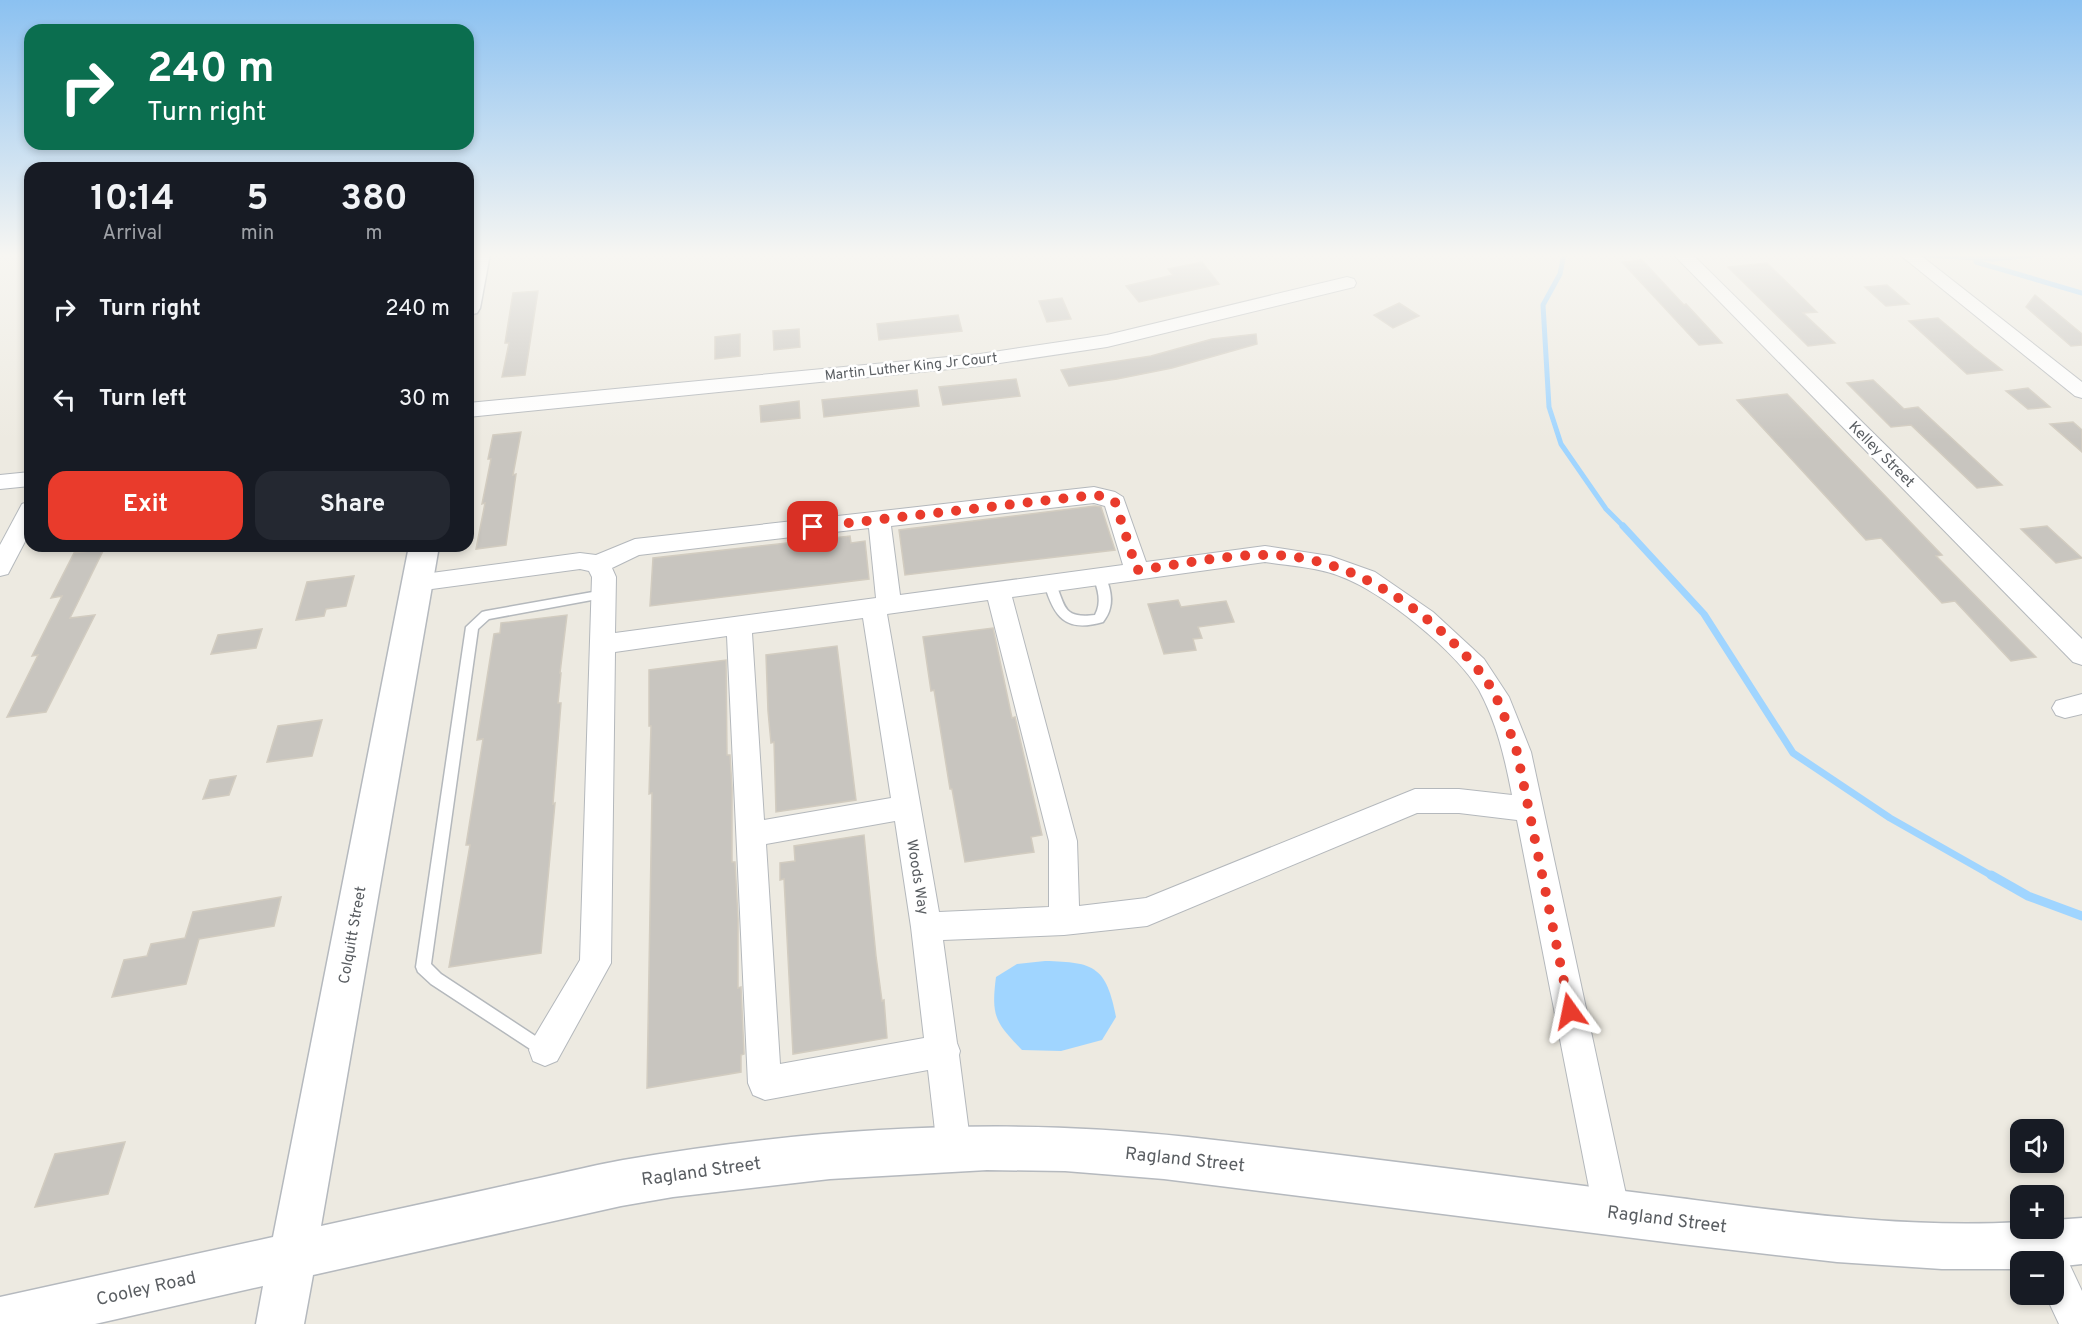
<!DOCTYPE html>
<meta charset="utf-8">
<style>
body{margin:0;font-family:Overpass,sans-serif;background:#242831;color:#f1f3f6;height:100vh;display:flex;flex-direction:column;font-size:22px;white-space:nowrap}
*{box-sizing:border-box;margin:0}
p{font-size:20px;color:#9ea1a6}
.icon{flex:none;width:33px;height:33px;fill:none;stroke:currentColor;stroke-width:2;stroke-linecap:round;stroke-linejoin:round}
.map{position:relative;flex:1;overflow:hidden}
.details{position:absolute;left:24px;top:162px;width:450px;height:390px;display:flex;flex-direction:column;background:#171b24;border-radius:18px;box-shadow:0 3px 9px #0003}
.details>*{flex:none}
.banner{position:absolute;left:24px;top:24px;width:450px;height:126px;border-radius:18px;box-shadow:0 3px 9px #0003;background:#0b6e4f;color:#fff;overflow:hidden}
.tools{position:absolute;left:2010px;top:1119px;display:grid;gap:12px}
.tools a{display:grid;place-items:center;width:54px;height:54px;border-radius:12px;background:#171b24;box-shadow:0 3px 9px #0003;font-size:30px}
.pin{position:absolute;display:grid;place-items:center;width:51px;height:51px;color:#fff;margin:-26px;border-radius:12px;box-shadow:0 3px 9px #0006}
.me{position:absolute;width:66px;margin:-33px;rotate:348deg;stroke-linejoin:round;filter:drop-shadow(0 0 4px #0008)}
.turn{display:flex;align-items:center;gap:21px;height:126px;padding:0 24px;font-size:27px}
.turn .icon{width:78px;height:78px;stroke-width:2.5}
.turn b{display:block;font-size:42px;line-height:51px}
.eta{display:flex;justify-content:space-evenly;align-items:center;height:102px;text-align:center}
.eta b{font-size:36px;font-weight:700;line-height:42px}
.cta{display:flex;gap:12px;margin-top:auto;padding:12px 24px}
.cta a{flex:1;height:69px;border-radius:18px;background:#e93b2c;color:#fff;font-size:24px;font-weight:700;line-height:69px;text-align:center}
.cta a+a{background:#242831;color:#f1f3f6}
ul{padding:0;list-style:none}
li{display:flex;align-items:center;gap:18px;height:90px;padding:0 24px}
li div{flex:1}
li b{display:block;font-size:22px}
li em{font-style:normal}
.map>svg:first-child{display:block}
</style>
<div class="map">
<svg width="2082" height="1324" viewBox="0 0 2082 1324">
<rect width="100%" height="100%" fill="#edeae1"/>
<path fill="#a0d5ff" d="M1045,961C1095,962 1106,967 1116,1017L1102,1040L1061,1051L1022,1050C995,1022 991,1016 996,977L1017,964Z"/>
<g fill="none" stroke-linecap="round" stroke-linejoin="round">
<g stroke="#a0d5ff" stroke-width="5">
<polyline points="1564,254 1560,274 1543,305 1549,407 1561,444 1606,509 1624,527"/>
<polyline points="1912,254 1993,259 2041,254"/>
<polyline points="1976,262 2082,293"/>
</g>
<polyline stroke="#a0d5ff" stroke-width="7" points="1623,526 1704,614 1793,753 1890,818 1994,877"/>
<polyline stroke="#a0d5ff" stroke-width="9" points="1991,875 2028,896 2082,916"/>
</g>
<g fill="#c8c5bf" stroke="#d2ccc0" stroke-width="1.5">
<polygon points="1642,260 1684,305 1686,304 1722,343 1699,345 1622,262"/>
<polygon points="1202,262 1219,284 1139,302 1126,286 1173,275 1168,269"/>
<polygon points="1767,263 1817,312 1803,313 1835,343 1808,346 1728,267"/>
<polygon points="1887,285 1909,304 1886,306 1865,287"/>
<polygon points="538,291 525,375 502,377 509,343 505,343 513,293"/>
<polygon points="2035,295 2082,334 2082,345 2071,346 2026,307"/>
<polygon points="1062,298 1071,319 1047,322 1039,301"/>
<polygon points="1399,303 1419,316 1393,328 1374,315"/>
<polygon points="958,315 962,331 879,340 877,324"/>
<polygon points="1938,318 1974,348 2002,370 1967,374 1909,321"/>
<polygon points="799,329 800,347 774,350 773,331"/>
<polygon points="740,334 740,356 715,359 715,337"/>
<polygon points="1256,334 1257,344 1172,368 1117,379 1069,386 1061,370 1151,356 1212,339"/>
<polygon points="1016,379 1020,396 943,405 939,387"/>
<polygon points="1873,380 1904,409 1918,407 2002,485 1977,488 1911,425 1891,427 1847,383"/>
<polygon points="2028,388 2050,407 2028,409 2006,391"/>
<polygon points="917,390 919,406 824,417 822,400"/>
<polygon points="1787,394 1942,555 1936,556 2036,657 2011,661 1955,601 1942,603 1881,538 1866,540 1737,400"/>
<polygon points="799,401 800,418 761,422 760,406"/>
<polygon points="2073,422 2082,430 2082,452 2050,424"/>
<polygon points="521,432 513,475 516,474 506,545 476,549 485,503 482,504 491,459 488,459 493,435"/>
<polygon points="1095,506 1101,507 1115,550 905,575 899,530"/>
<polygon points="2047,526 2082,558 2056,563 2021,529"/>
<polygon points="850,536 851,543 865,541 869,579 650,606 653,558"/>
<polygon points="104,549 70,618 95,615 46,712 7,717 38,655 32,656 62,596 51,598 74,553"/>
<polygon points="354,576 346,606 326,609 324,616 296,620 307,582"/>
<polygon points="1178,600 1181,607 1226,601 1234,622 1198,627 1202,638 1193,639 1196,650 1164,654 1148,604"/>
<polygon points="567,615 560,673 561,673 558,703 561,703 553,804 555,803 541,953 449,967 470,845 466,845 483,739 477,740 494,634 500,633 501,623"/>
<polygon points="993,628 1012,718 1015,717 1042,835 1031,837 1034,852 965,862 952,789 950,789 934,690 931,691 923,637"/>
<polygon points="262,629 256,648 211,654 218,635"/>
<polygon points="837,646 856,800 776,812 774,742 771,743 768,711 766,655"/>
<polygon points="726,660 727,755 730,755 732,788 732,862 735,862 738,919 738,988 741,987 744,1054 741,1055 741,1072 647,1088 652,793 649,794 651,726 649,726 649,670"/>
<polygon points="322,720 312,756 267,762 278,726"/>
<polygon points="236,776 229,795 203,799 210,780"/>
<polygon points="864,835 876,956 882,1001 884,1000 887,1038 793,1054 784,879 780,880 780,863 795,861 794,846"/>
<polygon points="281,897 274,926 199,939 186,984 112,997 124,960 147,956 151,944 185,938 193,912"/>
<polygon points="125,1142 108,1194 35,1207 55,1154"/>
</g>
<g fill="none" stroke-linecap="round" stroke-linejoin="round">
<g stroke="#b4b8bc" stroke-width="3">
<g id="lane">
<path d="M1099,572C1109,576 1113,598 1110,608C1109,613 1106,618 1103,622C1065,633 1054,617 1044,583L1046,580H1054C1066,605 1061,619 1095,615C1102,602 1098,590 1093,576Z"/>
<polygon points="604,590 610,594 608,597 489,619 478,629 431,964 441,974 549,1045 552,1050 549,1055 544,1058 431,984 418,972 416,967 466,627 482,612 486,611"/>
</g>
</g>
<g stroke="#b4b8bc" stroke-width="2">
<g id="street">
<polygon points="1673,254 1692,254 2082,639 2082,665 2073,662"/>
<polygon points="1899,254 1919,254 2082,382 2082,398 2075,396"/>
<polygon points="1347,277 1354,279 1356,283 1354,287 1107,347 980,366 468,417 468,403 980,354 1107,335"/>
<polygon points="30,472 30,486 0,489 0,475"/>
<path d="M1094,487L1115,492L1123,497L1146,562L1265,546L1330,556L1375,572L1433,612L1484,659L1509,697L1531,752L1630,1213L1625,1226L1612,1231L1599,1226L1594,1213L1517,820L1459,813H1417L1147,926L1064,935L943,940L957,1043L960,1051L959,1055L971,1148L966,1160L954,1165L942,1160L937,1148L928,1070L765,1100L753,1095L748,1083L727,636L615,652L611,963L557,1061L545,1066L533,1061L529,1050L533,1039L580,960L592,577L589,571L580,569L417,591L409,588L405,582L409,576L580,553L596,555L635,539ZM1094,503L1105,506L1123,565L900,595L891,526ZM869,528L876,598L615,633L616,577L612,568L639,555ZM1265,562C1290,566 1318,567 1342,577C1384,593 1456,651 1479,690C1497,723 1505,759 1512,795L1459,789H1415L1146,898L1079,906L1077,841L1012,597ZM988,600L1049,841V907L939,912L887,614ZM863,618L891,798L764,820L752,633ZM895,821L911,927L924,1038L780,1064L766,844Z"/>
<polygon points="30,501 30,532 8,574 0,576 0,545 22,504"/>
<polygon points="2082,694 2082,714 2065,718 2056,715 2052,708 2056,701"/>
<polygon points="2054,1254 2067,1259 2082,1291 2082,1324 2059,1324 2045,1294 2054,1294 2054,1262 2040,1262"/>
</g>
</g>
<g stroke="#b5b9be" stroke-width="3">
<g id="secondary">
<polygon points="468,254 490,254 480,308 477,313 468,315"/>
<path d="M409,546H439L321,1226C388,1211 455,1197 521,1182C555,1175 589,1166 623,1160C810,1128 1000,1116 1188,1137C1347,1155 1506,1176 1664,1196C1781,1211 1902,1229 2020,1222V1228H2054V1220L2082,1218V1264L2054,1267V1262H2020V1269H1942L1837,1262L1681,1244L1164,1179L1065,1171L987,1170L830,1179L673,1197L621,1206L313,1275L304,1324H256L263,1286L95,1324H0V1297L273,1237Z"/>
</g>
</g>
<use href="#lane" fill="#fff" fill-rule="evenodd"/>
<use href="#street" fill="#fff" fill-rule="evenodd"/>
<use href="#secondary" fill="#fff" fill-rule="evenodd"/>
</g>
<linearGradient id="sky" x2="0" y2="1"><stop stop-color="#8bc1f1"/><stop offset="0.58" stop-color="#f7f6f2"/><stop offset="1" stop-color="#f7f6f2" stop-opacity="0"/></linearGradient>
<rect width="2082" height="440" fill="url(#sky)"/>
<g fill="none" stroke-linecap="round" stroke-linejoin="round">
<path stroke="#e93b2c" stroke-width="10" stroke-dasharray="0 18" d="M813,527L1094,495L1107,497L1115,502L1137,570C1179,565 1222,555 1264,555C1349,553 1433,612 1484,677C1500,699 1508,727 1517,752L1570,1011"/>
</g>
<g text-anchor="middle" stroke-width="5" stroke-linejoin="round" paint-order="stroke">
<g font-size="14" fill="#5a5e62" stroke="#fff">
<text transform="translate(911 366) rotate(-6)" y="5">Martin Luther King Jr Court</text>
</g>
<g font-size="15" fill="#5a5e62" stroke="#fff">
<text transform="translate(1882 454) rotate(45)" y="5">Kelley Street</text>
<text transform="translate(918 877) rotate(81)" y="5">Woods Way</text>
<text transform="translate(352 935) rotate(-80)" y="5">Colquitt Street</text>
</g>
<g font-size="18" fill="#5a5e62" stroke="#fff">
<text transform="translate(1185 1159) rotate(6)" y="6">Ragland Street</text>
<text transform="translate(701 1171) rotate(-8)" y="6">Ragland Street</text>
<text transform="translate(1667 1219) rotate(7)" y="6">Ragland Street</text>
<text transform="translate(146 1288) rotate(-13)" y="6">Cooley Road</text>
</g>
</g>
</svg>
<div class="tools">
<a><svg class="icon" aria-label="sound" viewBox="0 0 24 24"><path d="M4 9h4l5-4v14l-5-4H4zM17 9q2 3 0 6"/></svg></a>
<a>+</a>
<a>−</a>
</div>
<div class="pin" style="left:813px;top:527px;background:#d93025"><svg class="icon" aria-label="arrive" viewBox="0 0 24 24"><path d="M6 21V4h12l-3 4 3 4H6"/></svg></div>
<svg class="me" style="left:1570px;top:1011px" viewBox="-20 -20 40 40"><path d="M0-17L14 15 0 8-14 15z" fill="#e93b2c" stroke="#fff" stroke-width="4"/></svg>
<div class="banner">
<div class="turn"><svg class="icon" aria-label="right" viewBox="0 0 24 24"><path d="M7 20v-9h11M14 6l5 5-5 5"/></svg><div><b>240 m</b>Turn right</div></div>
</div>
<section class="details">
<div class="eta">
<div><b>10:14</b><p>Arrival</p></div>
<div><b>5</b><p>min</p></div>
<div><b>380</b><p>m</p></div>
</div>
<ul>
<li><svg class="icon" aria-label="right" viewBox="0 0 24 24"><path d="M7 20v-9h11M14 6l5 5-5 5"/></svg><div><b>Turn right</b></div><em>240 m</em></li>
<li><svg class="icon" aria-label="left" viewBox="0 0 24 24"><path d="M17 20v-9H6M10 6l-5 5 5 5"/></svg><div><b>Turn left</b></div><em>30 m</em></li>
</ul>
<div class="cta"><a>Exit</a><a>Share</a></div>
</section>
</div>
